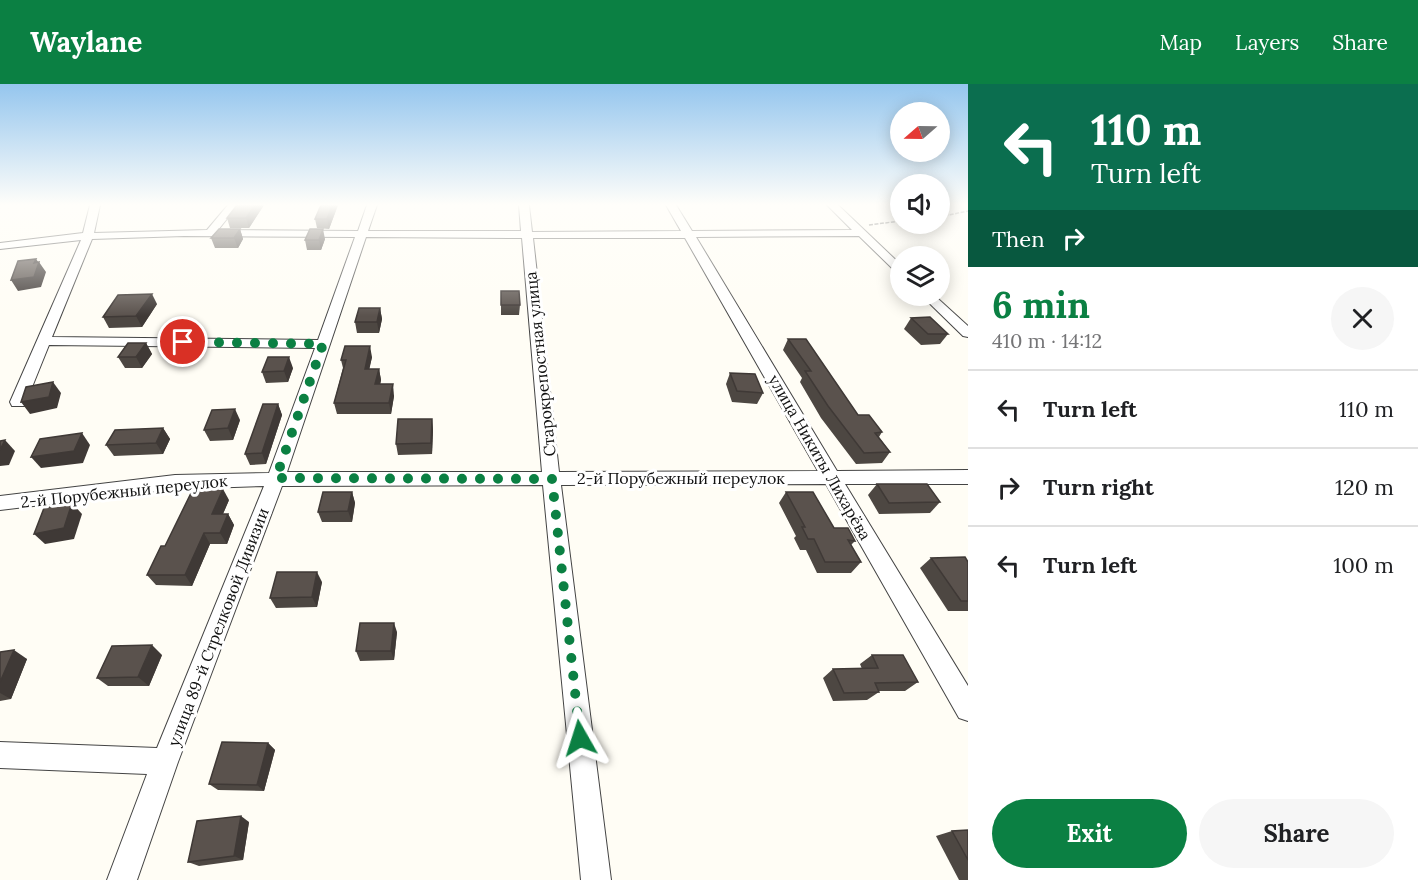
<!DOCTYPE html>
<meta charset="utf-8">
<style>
body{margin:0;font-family:Lora,serif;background:#f6f6f6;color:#202124;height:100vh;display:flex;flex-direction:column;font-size:22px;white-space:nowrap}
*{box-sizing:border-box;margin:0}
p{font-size:20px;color:#757577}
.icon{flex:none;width:33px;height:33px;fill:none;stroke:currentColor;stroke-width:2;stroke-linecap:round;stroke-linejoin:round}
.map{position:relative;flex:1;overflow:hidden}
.side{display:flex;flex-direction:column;background:#fff;width:450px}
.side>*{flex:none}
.top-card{background:#0b6e4f;color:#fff;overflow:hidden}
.needle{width:39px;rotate:250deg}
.controls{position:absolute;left:890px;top:18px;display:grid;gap:12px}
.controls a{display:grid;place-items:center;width:60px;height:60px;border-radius:50%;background:#fff;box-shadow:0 3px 15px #0003;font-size:30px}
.pin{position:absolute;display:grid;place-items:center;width:51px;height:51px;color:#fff;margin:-26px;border:3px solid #fff;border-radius:50%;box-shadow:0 2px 6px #0007}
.me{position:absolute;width:66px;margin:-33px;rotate:354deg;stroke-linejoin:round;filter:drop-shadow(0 0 4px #0008)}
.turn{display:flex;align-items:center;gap:21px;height:126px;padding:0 24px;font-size:27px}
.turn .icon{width:78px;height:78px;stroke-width:2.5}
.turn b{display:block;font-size:42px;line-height:51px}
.then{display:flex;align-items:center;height:57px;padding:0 24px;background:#0003;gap:12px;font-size:22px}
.round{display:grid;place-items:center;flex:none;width:63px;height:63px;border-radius:32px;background:#f6f6f6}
.overview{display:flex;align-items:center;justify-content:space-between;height:102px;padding:0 24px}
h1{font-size:36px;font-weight:700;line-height:45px;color:#0b8043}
.cta{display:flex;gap:12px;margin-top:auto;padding:12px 24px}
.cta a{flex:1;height:69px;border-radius:36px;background:#0b8043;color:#fff;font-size:24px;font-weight:700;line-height:69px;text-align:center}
.cta a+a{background:#f6f6f6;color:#202124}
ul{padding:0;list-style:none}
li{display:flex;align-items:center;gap:18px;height:78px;padding:0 24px;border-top:2px solid #e0e0e0}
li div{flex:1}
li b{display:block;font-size:22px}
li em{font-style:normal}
header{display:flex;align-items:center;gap:36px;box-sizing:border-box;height:84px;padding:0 30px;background:#0b8043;color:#fff}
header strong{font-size:28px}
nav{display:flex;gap:33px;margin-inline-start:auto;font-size:21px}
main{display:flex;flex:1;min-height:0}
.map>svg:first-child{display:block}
</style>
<header>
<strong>Waylane</strong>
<nav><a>Map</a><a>Layers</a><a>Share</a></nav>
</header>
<main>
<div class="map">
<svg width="968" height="796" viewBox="0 0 968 796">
<rect width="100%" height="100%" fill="#fffdf5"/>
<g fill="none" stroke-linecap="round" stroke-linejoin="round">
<g stroke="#444" stroke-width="2">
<g id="street">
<path d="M90,121H100L94,149L207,146L228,121H238L218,146L358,147L367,121H377L368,147H521L519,121H529L532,148L681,147L666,121H676L692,147L852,146L827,121H838L900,180V189L896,188L859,152L696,153L837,387L968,386V400H845L968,602V637L959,634L826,400L561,401L611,796H581L543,401L282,402L178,678L137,796H107L147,690L0,684V658L157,664L264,402L175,405L0,426V412L175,391L269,389L315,264L49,261L26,318L24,322H12L10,318L81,156L0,165V159L83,149ZM184,152L355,153L318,256L52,253L92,155ZM366,153L522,154L542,388H287ZM533,154H685L818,387L559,388Z"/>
<polygon points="922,212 935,212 968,242 968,253 963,252"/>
</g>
</g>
<g stroke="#333" stroke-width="1.5" stroke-dasharray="4 1.5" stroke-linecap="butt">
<polyline points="939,133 968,127"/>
<polyline points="869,141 900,137"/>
</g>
<use href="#street" fill="#fff" fill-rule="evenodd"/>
</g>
<g fill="#4d4742">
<polygon points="264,121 249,144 230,144 227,134"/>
<polygon points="338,121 329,145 317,144 315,135"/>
<polygon points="240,145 243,155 238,164 215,164 211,154"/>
<polygon points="325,155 321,166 307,166 305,156"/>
<polygon points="501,207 520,221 519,231 501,231"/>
<polygon points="157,220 142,243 109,244 103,233"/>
<polygon points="380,224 382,235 379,249 357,249 355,238"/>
<polygon points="911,234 948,250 940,260 921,261 904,245"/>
<polygon points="788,255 858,331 882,348 879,353 890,368 882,379 856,380 821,334 800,298 802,294 783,266"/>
<polygon points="146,259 152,270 142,284 125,284 118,273"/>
<polygon points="372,273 369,285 379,285 381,296 380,300 394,312 391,330 337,330 334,319 343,284 341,276"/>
<polygon points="293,284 288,298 266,299 262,288"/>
<polygon points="730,289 763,309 757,320 732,318 726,300"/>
<polygon points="278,320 282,331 266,380 250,381 245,370"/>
<polygon points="432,335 433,346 432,370 398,371 396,360"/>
<polygon points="240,336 233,356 210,357 204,346"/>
<polygon points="163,344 170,355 163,370 114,372 106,361"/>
<polygon points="877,400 940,418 930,429 879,430 868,411"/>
<polygon points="352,408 355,419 352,438 322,438 318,428"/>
<polygon points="786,408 834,444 855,457 851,461 861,478 851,489 817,489 806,466 800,466 794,454 796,452 779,419"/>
<polygon points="229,416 223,430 228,430 234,441 227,460 210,460 192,502 156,501 147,491 165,462"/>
<polygon points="931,474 968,478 968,527 948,527 920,484"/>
<polygon points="322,498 317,523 276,524 270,514"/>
<polygon points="397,548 394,576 360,577 356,567"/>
<polygon points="0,568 27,575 11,615 0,617"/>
<polygon points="162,571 149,602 108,602 97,594"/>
<polygon points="872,571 918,598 905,607 879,607 879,608 867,616 833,617 823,594 833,585 862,585 860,580"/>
<polygon points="268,659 275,666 264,707 218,706 209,700"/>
<polygon points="249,738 243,776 199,782 188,778"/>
<polygon points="968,746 968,796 959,796 936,752 952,747"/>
</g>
<g fill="#3f3936">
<polygon points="255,121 264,121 249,144 246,134"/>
<polygon points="332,121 338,121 329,145 327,135"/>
<polygon points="240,145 243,155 238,164 234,154"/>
<polygon points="323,145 325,155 321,166 319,156"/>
<polygon points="36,175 39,179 39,178 46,188 41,203 18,207 11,196 34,179"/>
<polygon points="152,210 157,220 142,243 136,232"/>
<polygon points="380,224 382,235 379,249 377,238"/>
<polygon points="146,259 152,270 142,284 136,273"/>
<polygon points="370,262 372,273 367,296 365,285"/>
<polygon points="289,273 293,284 288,298 284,287"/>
<polygon points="379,285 381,296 378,312 375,300"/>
<polygon points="53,298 61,309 57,324 30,330 21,318"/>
<polygon points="393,300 394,312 391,330 389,319"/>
<polygon points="278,320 282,331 266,380 262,369"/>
<polygon points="235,325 240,336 233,356 228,344"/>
<polygon points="432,335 433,346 432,370 431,359"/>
<polygon points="163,344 170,355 163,370 156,359"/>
<polygon points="82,349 90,361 83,379 41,384 31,373"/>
<polygon points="5,356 15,367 9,381 0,382 0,366"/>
<polygon points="223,405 229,416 218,441 212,430"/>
<polygon points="352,408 355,419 352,438 348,427"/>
<polygon points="72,419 82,430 74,455 45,460 34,450"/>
<polygon points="228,430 234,441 227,460 220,449"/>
<polygon points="204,449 210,460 192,502 185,491"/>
<polygon points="317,488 322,498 317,523 312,513"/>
<polygon points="394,539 397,548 394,576 391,567"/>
<polygon points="152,561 162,571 149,602 138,593"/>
<polygon points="14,566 27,575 11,615 0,609 0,598"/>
<polygon points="268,659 275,666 264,707 257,701"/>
<polygon points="241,732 249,738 243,776 234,772"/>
</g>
<g fill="#5a524d" stroke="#3f3936" stroke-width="1.5">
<polygon points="237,121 255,121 246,134 227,134"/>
<polygon points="321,121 332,121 327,135 315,135"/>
<polygon points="219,145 240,145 234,154 211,154"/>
<polygon points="310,145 323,145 319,156 305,156"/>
<polygon points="36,175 34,179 39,178 34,193 11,196 18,177"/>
<polygon points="501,207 519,207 520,221 501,221"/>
<polygon points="152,210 136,232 103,233 118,211"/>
<polygon points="359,224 380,224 377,238 355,238"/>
<polygon points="930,233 948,250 928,250 911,234"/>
<polygon points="788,255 806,255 858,331 869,331 882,348 875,349 890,368 864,369 828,322 805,287 811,287"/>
<polygon points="128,259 146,259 136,273 118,273"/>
<polygon points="345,262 370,262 365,285 379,285 375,300 393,300 389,319 334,319 346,276 341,276"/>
<polygon points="268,273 289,273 284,287 262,288"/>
<polygon points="730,289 755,290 763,309 737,307"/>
<polygon points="53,298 49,313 21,318 26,303"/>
<polygon points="263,320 278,320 262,369 245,370"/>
<polygon points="235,325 228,344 204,346 212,326"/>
<polygon points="398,335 432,335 431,359 396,360"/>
<polygon points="163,344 156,359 106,361 115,346"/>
<polygon points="82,349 74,367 31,373 40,355"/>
<polygon points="5,356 0,366 0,357"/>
<polygon points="877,400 927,400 940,418 889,419"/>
<polygon points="193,405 223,405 212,430 228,430 220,449 204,449 185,491 147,491 161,462 165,462"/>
<polygon points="323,408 352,408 348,427 318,428"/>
<polygon points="786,408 813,408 834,444 848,444 855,457 848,456 861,478 825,478 814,455 808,455 802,443 805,443"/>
<polygon points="72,419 64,444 34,450 44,424"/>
<polygon points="965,473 968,478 968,517 961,517 931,474"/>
<polygon points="277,488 317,488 312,513 270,514"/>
<polygon points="360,539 394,539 391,567 356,567"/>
<polygon points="152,561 138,593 97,594 112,562"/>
<polygon points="14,566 0,598 0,568"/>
<polygon points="872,571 903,571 918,598 875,599 879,608 844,609 833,585 878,584"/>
<polygon points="222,658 268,659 257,701 209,700"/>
<polygon points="241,732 234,772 188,778 197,737"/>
<polygon points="968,746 968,776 952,747"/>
</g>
<linearGradient id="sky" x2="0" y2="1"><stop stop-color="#95c6ee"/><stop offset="0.52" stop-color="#fffefa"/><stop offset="1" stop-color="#fffefa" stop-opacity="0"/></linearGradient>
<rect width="968" height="232" fill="url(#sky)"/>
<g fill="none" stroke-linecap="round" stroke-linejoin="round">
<polyline stroke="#0b8043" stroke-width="10" stroke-dasharray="0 18" points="183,258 323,260 276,394 552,395 580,654"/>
</g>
<g text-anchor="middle" stroke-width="6" stroke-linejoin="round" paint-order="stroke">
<g font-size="16" fill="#111" stroke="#fff">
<text transform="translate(540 280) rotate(-96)" y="6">Старокрепостная улица</text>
<text transform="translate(820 373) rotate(60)" y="6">улица Никиты Лихарёва</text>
<text x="681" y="400">2-й Порубежный переулок</text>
<text transform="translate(124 407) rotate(-6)" y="6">2-й Порубежный переулок</text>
<text transform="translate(218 543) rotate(-69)" y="6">улица 89-й Стрелковой Дивизии</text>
</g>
</g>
</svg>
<div class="controls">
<a><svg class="needle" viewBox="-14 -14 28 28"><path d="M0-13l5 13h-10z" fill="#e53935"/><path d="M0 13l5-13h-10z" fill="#757577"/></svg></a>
<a><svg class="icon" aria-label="sound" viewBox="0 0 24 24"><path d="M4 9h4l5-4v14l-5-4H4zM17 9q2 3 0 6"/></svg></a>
<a><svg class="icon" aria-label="layers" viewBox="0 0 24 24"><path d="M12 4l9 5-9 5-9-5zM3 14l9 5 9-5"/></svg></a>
</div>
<div class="pin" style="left:183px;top:258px;background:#d93025"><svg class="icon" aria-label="arrive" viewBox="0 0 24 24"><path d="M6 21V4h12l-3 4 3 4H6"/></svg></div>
<svg class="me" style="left:580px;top:654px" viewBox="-20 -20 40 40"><path d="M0-17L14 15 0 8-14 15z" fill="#0b8043" stroke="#fff" stroke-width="4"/></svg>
</div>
<section class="side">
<div class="top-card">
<div class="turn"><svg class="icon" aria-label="left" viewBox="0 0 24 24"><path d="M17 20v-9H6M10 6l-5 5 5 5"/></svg><div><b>110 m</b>Turn left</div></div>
<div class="then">Then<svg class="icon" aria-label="right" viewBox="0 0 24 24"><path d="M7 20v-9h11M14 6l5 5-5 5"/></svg></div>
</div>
<div class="overview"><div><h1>6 min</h1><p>410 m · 14:12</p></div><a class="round"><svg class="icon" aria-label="close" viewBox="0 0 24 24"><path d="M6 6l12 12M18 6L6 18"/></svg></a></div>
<ul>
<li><svg class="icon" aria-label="left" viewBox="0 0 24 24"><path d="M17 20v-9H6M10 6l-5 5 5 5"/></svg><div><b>Turn left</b></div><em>110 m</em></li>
<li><svg class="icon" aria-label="right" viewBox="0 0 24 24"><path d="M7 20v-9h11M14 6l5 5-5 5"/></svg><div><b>Turn right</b></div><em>120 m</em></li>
<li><svg class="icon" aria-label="left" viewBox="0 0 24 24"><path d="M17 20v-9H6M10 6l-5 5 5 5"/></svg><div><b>Turn left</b></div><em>100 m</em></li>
</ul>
<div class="cta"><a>Exit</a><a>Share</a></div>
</section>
</main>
